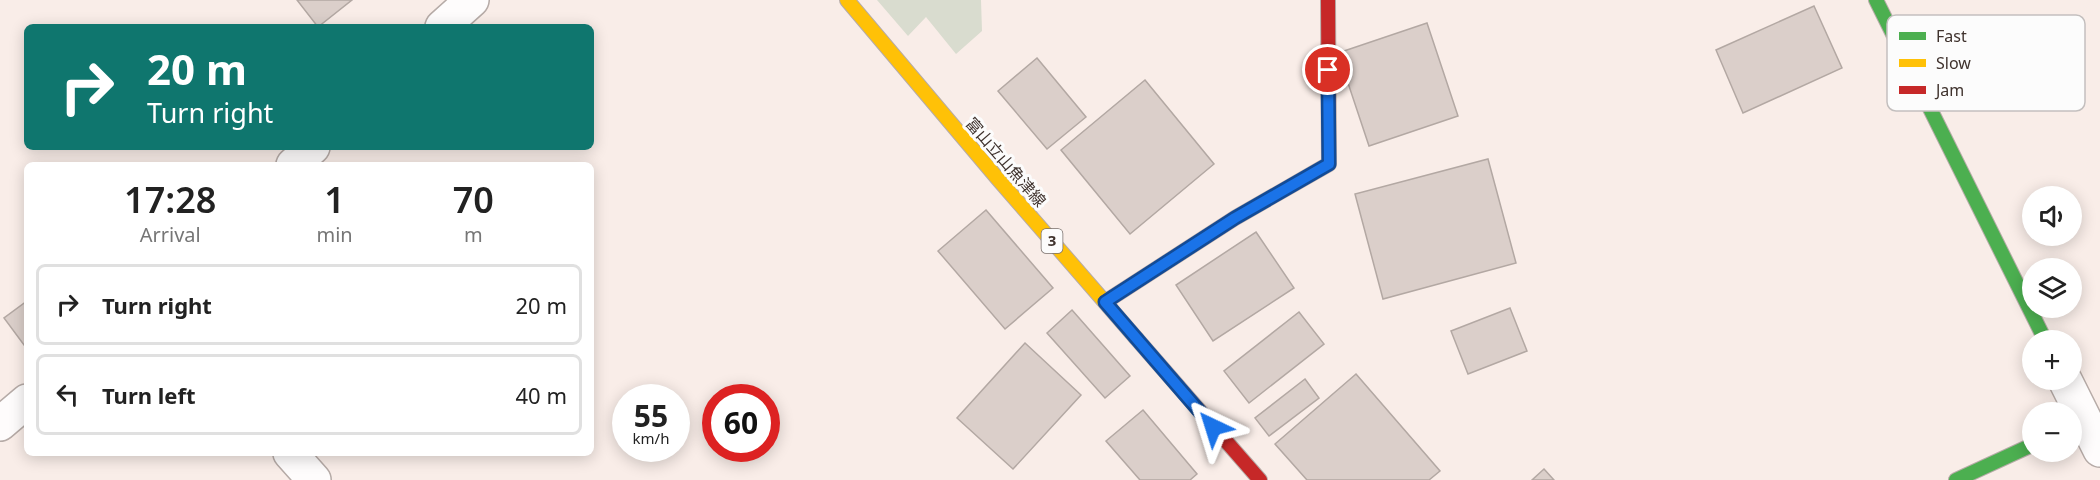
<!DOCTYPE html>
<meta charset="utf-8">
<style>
body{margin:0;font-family:"Noto Sans","Noto Sans JP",sans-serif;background:#f6f6f6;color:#222;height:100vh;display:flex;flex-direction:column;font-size:22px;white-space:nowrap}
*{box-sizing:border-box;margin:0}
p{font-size:20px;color:#767676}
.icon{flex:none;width:33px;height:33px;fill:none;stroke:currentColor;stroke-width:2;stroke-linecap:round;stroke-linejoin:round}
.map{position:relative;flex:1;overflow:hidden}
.drawer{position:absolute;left:24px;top:162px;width:570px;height:294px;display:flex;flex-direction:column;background:#fff;border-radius:9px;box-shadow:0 3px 15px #0003}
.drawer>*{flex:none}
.banner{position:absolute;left:24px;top:24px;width:570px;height:126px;border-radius:9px;box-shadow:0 3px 15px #0003;background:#0f766e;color:#fff;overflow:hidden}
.buttons{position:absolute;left:2022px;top:186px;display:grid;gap:12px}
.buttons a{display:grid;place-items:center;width:60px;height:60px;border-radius:50%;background:#fff;box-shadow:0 3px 15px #0003;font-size:30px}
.speed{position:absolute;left:612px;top:384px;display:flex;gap:12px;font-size:30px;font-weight:700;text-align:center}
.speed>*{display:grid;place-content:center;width:78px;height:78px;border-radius:50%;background:#fff;box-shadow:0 3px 15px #0003;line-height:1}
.speed small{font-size:15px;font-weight:400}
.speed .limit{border:9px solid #d22;background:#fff;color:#111}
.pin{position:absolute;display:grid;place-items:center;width:51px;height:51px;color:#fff;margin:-26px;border:3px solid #fff;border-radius:50%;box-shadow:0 2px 6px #0007}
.me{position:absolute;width:66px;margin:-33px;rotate:319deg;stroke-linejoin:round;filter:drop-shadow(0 0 4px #0008)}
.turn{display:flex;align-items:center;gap:21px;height:126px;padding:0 24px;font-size:27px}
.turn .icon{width:78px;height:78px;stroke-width:2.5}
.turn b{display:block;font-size:42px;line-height:51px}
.eta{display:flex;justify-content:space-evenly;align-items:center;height:102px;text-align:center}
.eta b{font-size:36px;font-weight:600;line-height:42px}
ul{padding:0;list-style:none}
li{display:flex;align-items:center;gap:18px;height:81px;margin:0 12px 9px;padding:0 12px;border:3px solid #e0e0e0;border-radius:9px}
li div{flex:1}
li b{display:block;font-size:22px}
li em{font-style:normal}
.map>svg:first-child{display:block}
</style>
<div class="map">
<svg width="2100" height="480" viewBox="0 0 2100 480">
<rect width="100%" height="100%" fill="#f9ede8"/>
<polygon fill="#d9dccf" points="877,0 981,0 982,31 956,54 926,17 908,36"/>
<g fill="#dbcfca" stroke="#b3a8a3" stroke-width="1.5">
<polygon points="297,0 352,0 318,27"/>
<polygon points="1814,6 1842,68 1743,113 1716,50"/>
<polygon points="1427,23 1458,116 1369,146 1338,53"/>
<polygon points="1037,58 1086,117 1047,149 998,91"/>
<polygon points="1145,80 1214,164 1130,234 1061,150"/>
<polygon points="1488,159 1516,263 1383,299 1355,194"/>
<polygon points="986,210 1053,288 1005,329 938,251"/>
<polygon points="1256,232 1294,288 1213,341 1176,285"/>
<polygon points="27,301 27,349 4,318"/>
<polygon points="1510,308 1527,351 1468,374 1451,331"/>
<polygon points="1072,310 1130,376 1105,398 1047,333"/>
<polygon points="1299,312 1324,344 1249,403 1224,371"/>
<polygon points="1025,343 1081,395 1013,469 957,418"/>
<polygon points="1356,374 1440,471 1429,480 1307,480 1275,444"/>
<polygon points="1305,379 1319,398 1269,436 1255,418"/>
<polygon points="1143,410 1197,474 1190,480 1140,480 1106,441"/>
<polygon points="1544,469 1554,480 1532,480"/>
</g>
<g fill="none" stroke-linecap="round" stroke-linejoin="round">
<g stroke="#b6aba7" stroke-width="36">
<g id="street">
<polyline points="442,27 472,0"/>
<polyline points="293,165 313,147"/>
<polyline points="2065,380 2100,450"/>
<polyline points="0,424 27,401"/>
<polyline points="290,453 314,480"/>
</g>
</g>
<g stroke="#b6aba7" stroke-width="16">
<g id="fast">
<polyline points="1876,0 2045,340"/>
<polyline points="1956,480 2032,445"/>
</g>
</g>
<g stroke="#b6aba7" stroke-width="16">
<polyline id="slow" points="847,0 998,179 1136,338"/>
</g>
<g stroke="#b6aba7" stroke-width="16">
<g id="jam">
<polyline points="1105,302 1235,218 1329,164 1328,0"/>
<polyline points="1136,338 1260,480"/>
</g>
</g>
<use href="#street" stroke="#fefcfc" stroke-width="33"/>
<use href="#fast" stroke="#4caf50" stroke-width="14"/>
<use href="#slow" stroke="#ffc107" stroke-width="14"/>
<use href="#jam" stroke="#c62828" stroke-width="14"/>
</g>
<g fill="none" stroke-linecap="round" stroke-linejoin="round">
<g stroke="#114b97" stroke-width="15">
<polyline id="route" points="1213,427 1105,302 1235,218 1329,164 1328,70"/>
</g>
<use href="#route" stroke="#1a73e8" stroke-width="10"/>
</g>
<g text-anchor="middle" stroke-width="6" stroke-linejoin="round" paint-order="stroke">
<rect fill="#fcfcfc" stroke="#786f6b" stroke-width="1.5" x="1041.5" y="229" width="21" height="24" rx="4.5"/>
<g font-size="15" font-weight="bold" fill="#3f322d">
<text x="1052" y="246">3</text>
</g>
<g font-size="16" fill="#3f322d" stroke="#fcfcfc">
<text transform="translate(1006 162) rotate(49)" y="6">富山立山魚津線</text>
</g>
</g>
<rect x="1887" y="15" width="198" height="96" rx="9" fill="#fcfcfc" stroke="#c3bfbe" stroke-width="1.5"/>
<rect x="1899" y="32" width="27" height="8" fill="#4caf50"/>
<rect x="1899" y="59" width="27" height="8" fill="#ffc107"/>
<rect x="1899" y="86" width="27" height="8" fill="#c62828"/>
<g font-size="16" fill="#3f322d">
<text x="1936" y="42">Fast</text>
<text x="1936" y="69">Slow</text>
<text x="1936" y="96">Jam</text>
</g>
</svg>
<div class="buttons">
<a><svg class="icon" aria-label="sound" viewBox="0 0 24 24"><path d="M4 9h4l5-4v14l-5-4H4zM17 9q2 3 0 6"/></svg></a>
<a><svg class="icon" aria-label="layers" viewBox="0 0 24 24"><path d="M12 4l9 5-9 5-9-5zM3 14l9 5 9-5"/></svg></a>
<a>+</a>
<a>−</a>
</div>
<div class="speed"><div>55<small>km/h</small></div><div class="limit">60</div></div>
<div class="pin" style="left:1328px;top:70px;background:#d93025"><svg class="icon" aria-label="arrive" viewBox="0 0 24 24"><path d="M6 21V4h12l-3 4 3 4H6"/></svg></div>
<svg class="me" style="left:1213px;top:427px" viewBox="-20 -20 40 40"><path d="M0-17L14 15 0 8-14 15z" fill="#1a73e8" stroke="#fff" stroke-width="4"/></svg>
<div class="banner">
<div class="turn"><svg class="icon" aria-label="right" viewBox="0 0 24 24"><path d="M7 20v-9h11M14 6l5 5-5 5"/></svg><div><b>20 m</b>Turn right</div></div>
</div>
<section class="drawer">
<div class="eta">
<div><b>17:28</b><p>Arrival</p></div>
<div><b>1</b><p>min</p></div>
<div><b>70</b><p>m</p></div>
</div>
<ul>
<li><svg class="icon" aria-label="right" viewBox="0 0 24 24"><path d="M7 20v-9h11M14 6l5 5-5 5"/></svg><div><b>Turn right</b></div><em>20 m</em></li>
<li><svg class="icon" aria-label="left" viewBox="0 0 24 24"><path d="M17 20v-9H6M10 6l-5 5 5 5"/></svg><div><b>Turn left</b></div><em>40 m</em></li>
</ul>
</section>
</div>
